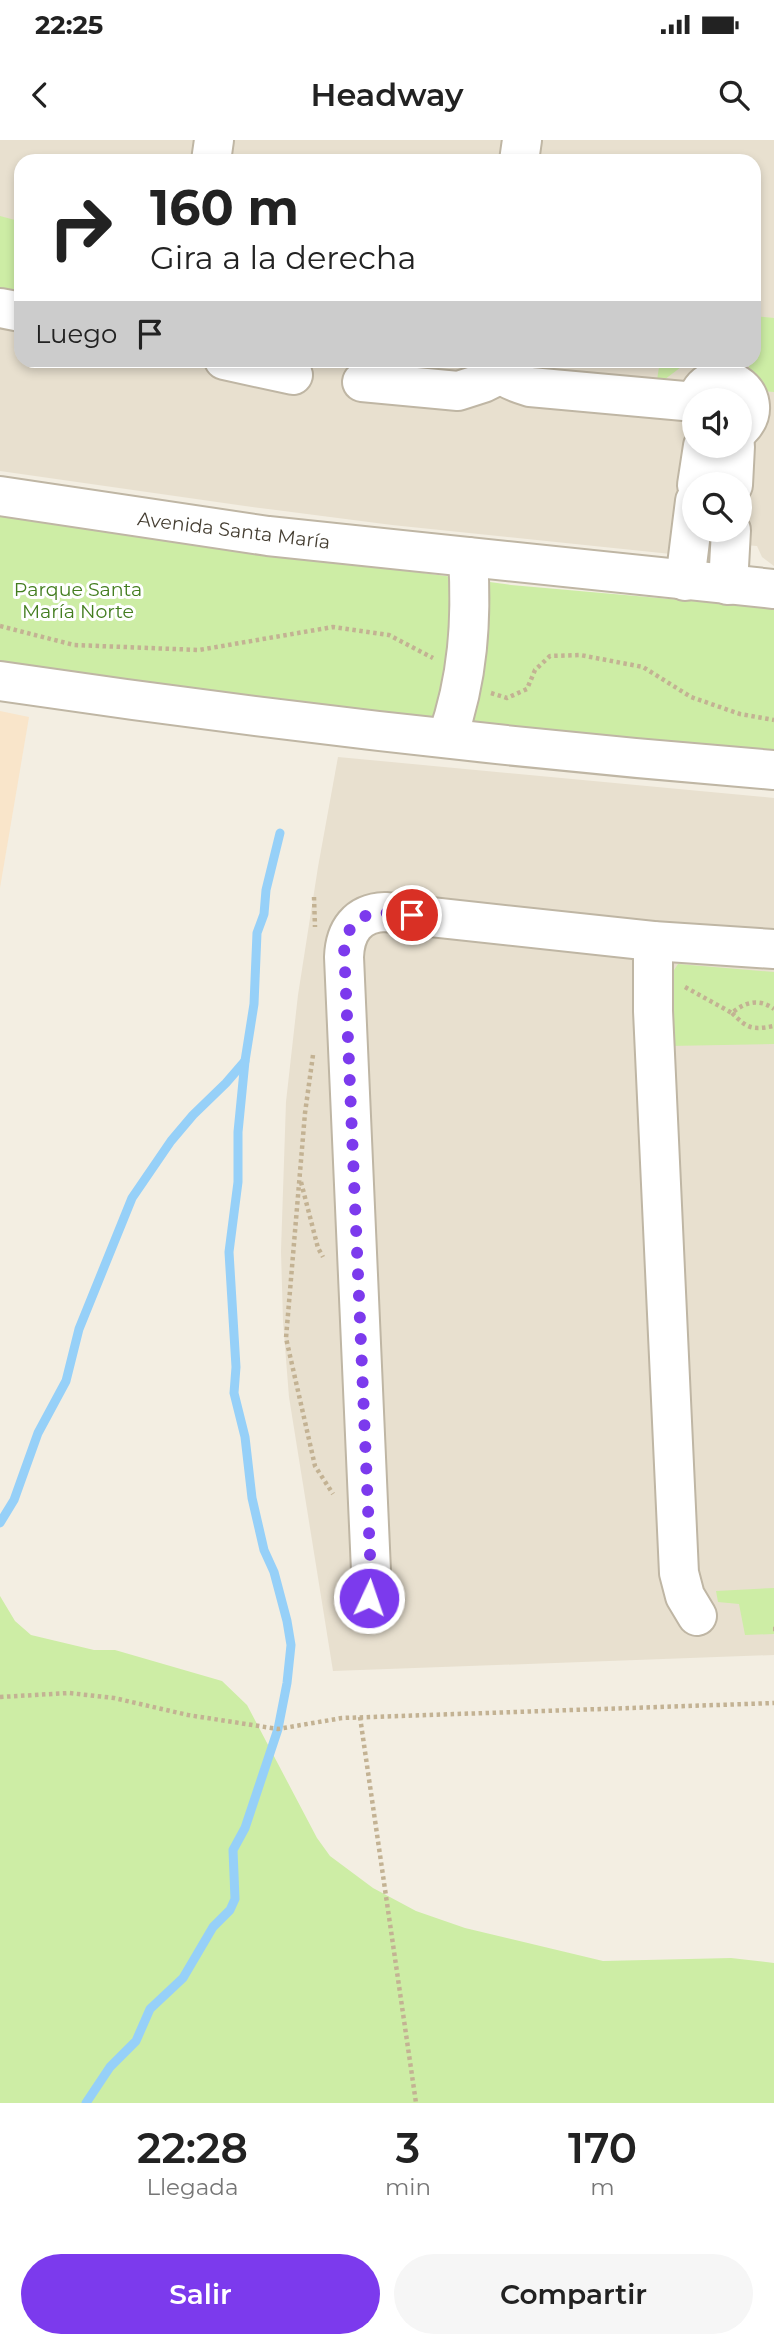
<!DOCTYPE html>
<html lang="es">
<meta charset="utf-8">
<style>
body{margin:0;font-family:Montserrat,sans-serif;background:#f6f6f6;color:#222;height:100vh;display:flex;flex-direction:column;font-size:26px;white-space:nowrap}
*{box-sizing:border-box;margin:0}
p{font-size:23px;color:#767676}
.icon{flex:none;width:38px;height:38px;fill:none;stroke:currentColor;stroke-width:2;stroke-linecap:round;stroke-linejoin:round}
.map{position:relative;height:1963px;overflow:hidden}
.drawer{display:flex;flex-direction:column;background:#fff;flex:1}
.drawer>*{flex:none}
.guide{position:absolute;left:14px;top:14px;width:747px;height:214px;border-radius:21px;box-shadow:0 4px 10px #0003;background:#fff;color:#222;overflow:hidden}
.buttons{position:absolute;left:682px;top:248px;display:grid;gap:14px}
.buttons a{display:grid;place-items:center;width:70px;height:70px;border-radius:50%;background:#fff;box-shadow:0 4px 10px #0003;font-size:35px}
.pin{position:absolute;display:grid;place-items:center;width:60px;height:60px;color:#fff;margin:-30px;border:4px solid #fff;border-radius:50%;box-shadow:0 2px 7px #0007}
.me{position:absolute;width:77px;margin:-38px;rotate:3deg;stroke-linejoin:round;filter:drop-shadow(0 0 5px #0008)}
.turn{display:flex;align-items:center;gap:24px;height:147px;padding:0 21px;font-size:32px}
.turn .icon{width:91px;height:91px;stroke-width:2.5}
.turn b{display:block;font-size:49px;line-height:60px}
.then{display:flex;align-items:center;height:66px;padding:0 21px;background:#0003;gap:14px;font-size:26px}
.eta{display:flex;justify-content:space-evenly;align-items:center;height:119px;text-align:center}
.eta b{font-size:42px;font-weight:600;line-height:49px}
.cta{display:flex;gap:14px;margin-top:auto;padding:14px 21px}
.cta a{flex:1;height:80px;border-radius:42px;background:#7c3aed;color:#fff;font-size:28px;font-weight:600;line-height:80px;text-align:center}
.cta a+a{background:#f6f6f6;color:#222}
.status{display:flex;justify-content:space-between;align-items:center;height:49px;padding:0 35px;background:#fff;direction:ltr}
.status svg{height:19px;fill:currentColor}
header{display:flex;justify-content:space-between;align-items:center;height:91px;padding:0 21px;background:#fff;font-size:32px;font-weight:600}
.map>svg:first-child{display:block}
</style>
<div class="status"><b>22:25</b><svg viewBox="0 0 49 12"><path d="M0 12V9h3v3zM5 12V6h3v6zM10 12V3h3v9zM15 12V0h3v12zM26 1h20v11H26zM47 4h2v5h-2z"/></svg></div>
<header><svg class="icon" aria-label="back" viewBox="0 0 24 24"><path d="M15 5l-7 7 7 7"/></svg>Headway<svg class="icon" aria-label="search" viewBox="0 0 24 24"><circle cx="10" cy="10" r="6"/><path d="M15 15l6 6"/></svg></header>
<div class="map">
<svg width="774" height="1963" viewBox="0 0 774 1963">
<rect width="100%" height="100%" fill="#f3eee2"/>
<g fill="#e8e0cf" fill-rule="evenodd">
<path d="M0,0H774V426L762,417L757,406L672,399L671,414L392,385L245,366L0,331ZM21,21H754V220H21ZM695,261H740V306H695ZM695,345H740V390H695Z"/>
<polygon points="338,617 774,658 774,1515 333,1531 289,1257 283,1181 281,1111 286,962 298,855 318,727"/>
</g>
<polygon fill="#f9e5ca" points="0,571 29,577 0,748"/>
<g fill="#cdeda5">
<polygon points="0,76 15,80 15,150 0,153"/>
<polygon points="754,176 774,178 774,252 762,251 748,225 740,221 754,220"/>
<polygon points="660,221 689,221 656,246"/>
<polygon points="0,373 166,398 511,445 774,468 774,610 490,587 0,525"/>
<polygon points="678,824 774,832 774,904 668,906 665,844"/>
<polygon points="774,1448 774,1494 745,1495 739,1464 718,1462 716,1451"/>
<polygon points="0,1456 15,1481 31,1495 94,1510 115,1510 222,1541 247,1565 317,1698 330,1716 373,1748 416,1771 465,1788 603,1821 731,1818 774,1823 774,1963 0,1963"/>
</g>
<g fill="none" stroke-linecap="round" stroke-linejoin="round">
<g stroke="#96d0f8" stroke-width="9">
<polyline points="0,1383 14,1360 38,1293 66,1241 79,1189 132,1058 171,1001 193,975 226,943 245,921"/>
<polyline points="86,1963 110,1927 136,1901 150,1869 183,1838 213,1787 230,1770 235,1759 233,1710 245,1688 278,1589 287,1543 291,1505 287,1481 274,1432 264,1410 252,1358 245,1297 234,1253 236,1227 229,1112 238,1042 238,992 245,921 254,864 257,793 264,774 266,750 280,693"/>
</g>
<g stroke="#bfb6a4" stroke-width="42">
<g id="minor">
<polyline points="211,21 214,0"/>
<polyline points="519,21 522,0"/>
<polyline points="0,168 21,172"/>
<polyline points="224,220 293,235"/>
<path d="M494,220C500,238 513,242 530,247L695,262"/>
<polyline points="362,242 458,251 483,243 501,234"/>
<path d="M696,261C712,214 774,255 740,289"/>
<polyline points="697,345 703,306"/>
<polyline points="733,345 735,306"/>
<polyline points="0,356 268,396 774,449"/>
<polyline points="685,441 695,361"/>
<polyline points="728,445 731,390"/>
<path d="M0,541C257,579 515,609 774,630"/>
<path d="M447,598C468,539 472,480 468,417"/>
<polyline points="653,801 653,871 679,1433 685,1456 697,1476"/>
<path d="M369,1458L371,1431L344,817C345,791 357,773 385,772L653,801L774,809"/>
</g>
</g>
<g stroke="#c3b293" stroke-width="4.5" stroke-dasharray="3.5 3.5" stroke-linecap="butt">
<polyline points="0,486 74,505 199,510 333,487 389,495 433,518"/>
<polyline points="491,553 507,558 527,549 535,530 550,516 580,515 643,527 691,557 740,574 774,580"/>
<polyline points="314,757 315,787"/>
<path d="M685,847L732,873C745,862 759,858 774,869"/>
<path d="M732,873C748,889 752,890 774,886"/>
<polyline points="313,915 305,973 286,1198 315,1326 333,1354"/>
<polyline points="301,1042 318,1108 323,1117"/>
<polyline points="773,1489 774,1489"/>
<polyline points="0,1557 69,1553 114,1558 188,1575 278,1589 342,1578 774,1563"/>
<polyline points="360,1577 416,1963"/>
</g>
<use href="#minor" stroke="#fff" stroke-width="38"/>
</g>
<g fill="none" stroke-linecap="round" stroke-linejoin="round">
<path stroke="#7c3aed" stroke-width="12" stroke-dasharray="0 21.6" d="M369,1458L370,1415L344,806C352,767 380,772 412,775"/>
</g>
<g text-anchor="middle" stroke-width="6" stroke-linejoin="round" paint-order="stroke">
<g font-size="19" fill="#453e32" stroke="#fff">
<text transform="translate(234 390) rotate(7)" y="7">Avenida Santa María</text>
</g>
<g font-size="19" fill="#437d1f" stroke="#fff">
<text x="78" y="456">Parque Santa<tspan x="78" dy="22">María Norte</tspan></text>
</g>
</g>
</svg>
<div class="buttons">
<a><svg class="icon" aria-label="sound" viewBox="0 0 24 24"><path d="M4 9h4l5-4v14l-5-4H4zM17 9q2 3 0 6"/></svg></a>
<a><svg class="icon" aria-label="search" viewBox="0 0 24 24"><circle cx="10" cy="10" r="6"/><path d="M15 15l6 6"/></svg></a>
</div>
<div class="pin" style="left:412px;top:775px;background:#d93025"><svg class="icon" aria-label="arrive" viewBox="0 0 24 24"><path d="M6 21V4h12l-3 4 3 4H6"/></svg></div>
<svg class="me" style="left:369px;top:1458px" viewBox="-20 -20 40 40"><circle r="17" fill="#7c3aed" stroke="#fff" stroke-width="3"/><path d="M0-11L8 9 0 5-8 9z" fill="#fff"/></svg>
<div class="guide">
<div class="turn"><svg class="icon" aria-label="right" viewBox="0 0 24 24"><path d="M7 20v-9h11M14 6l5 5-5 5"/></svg><div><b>160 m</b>Gira a la derecha</div></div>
<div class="then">Luego<svg class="icon" aria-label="arrive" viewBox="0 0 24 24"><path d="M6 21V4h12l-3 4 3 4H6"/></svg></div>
</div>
</div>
<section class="drawer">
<div class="eta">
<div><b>22:28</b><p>Llegada</p></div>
<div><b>3</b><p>min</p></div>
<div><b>170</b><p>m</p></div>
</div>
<div class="cta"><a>Salir</a><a>Compartir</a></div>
</section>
